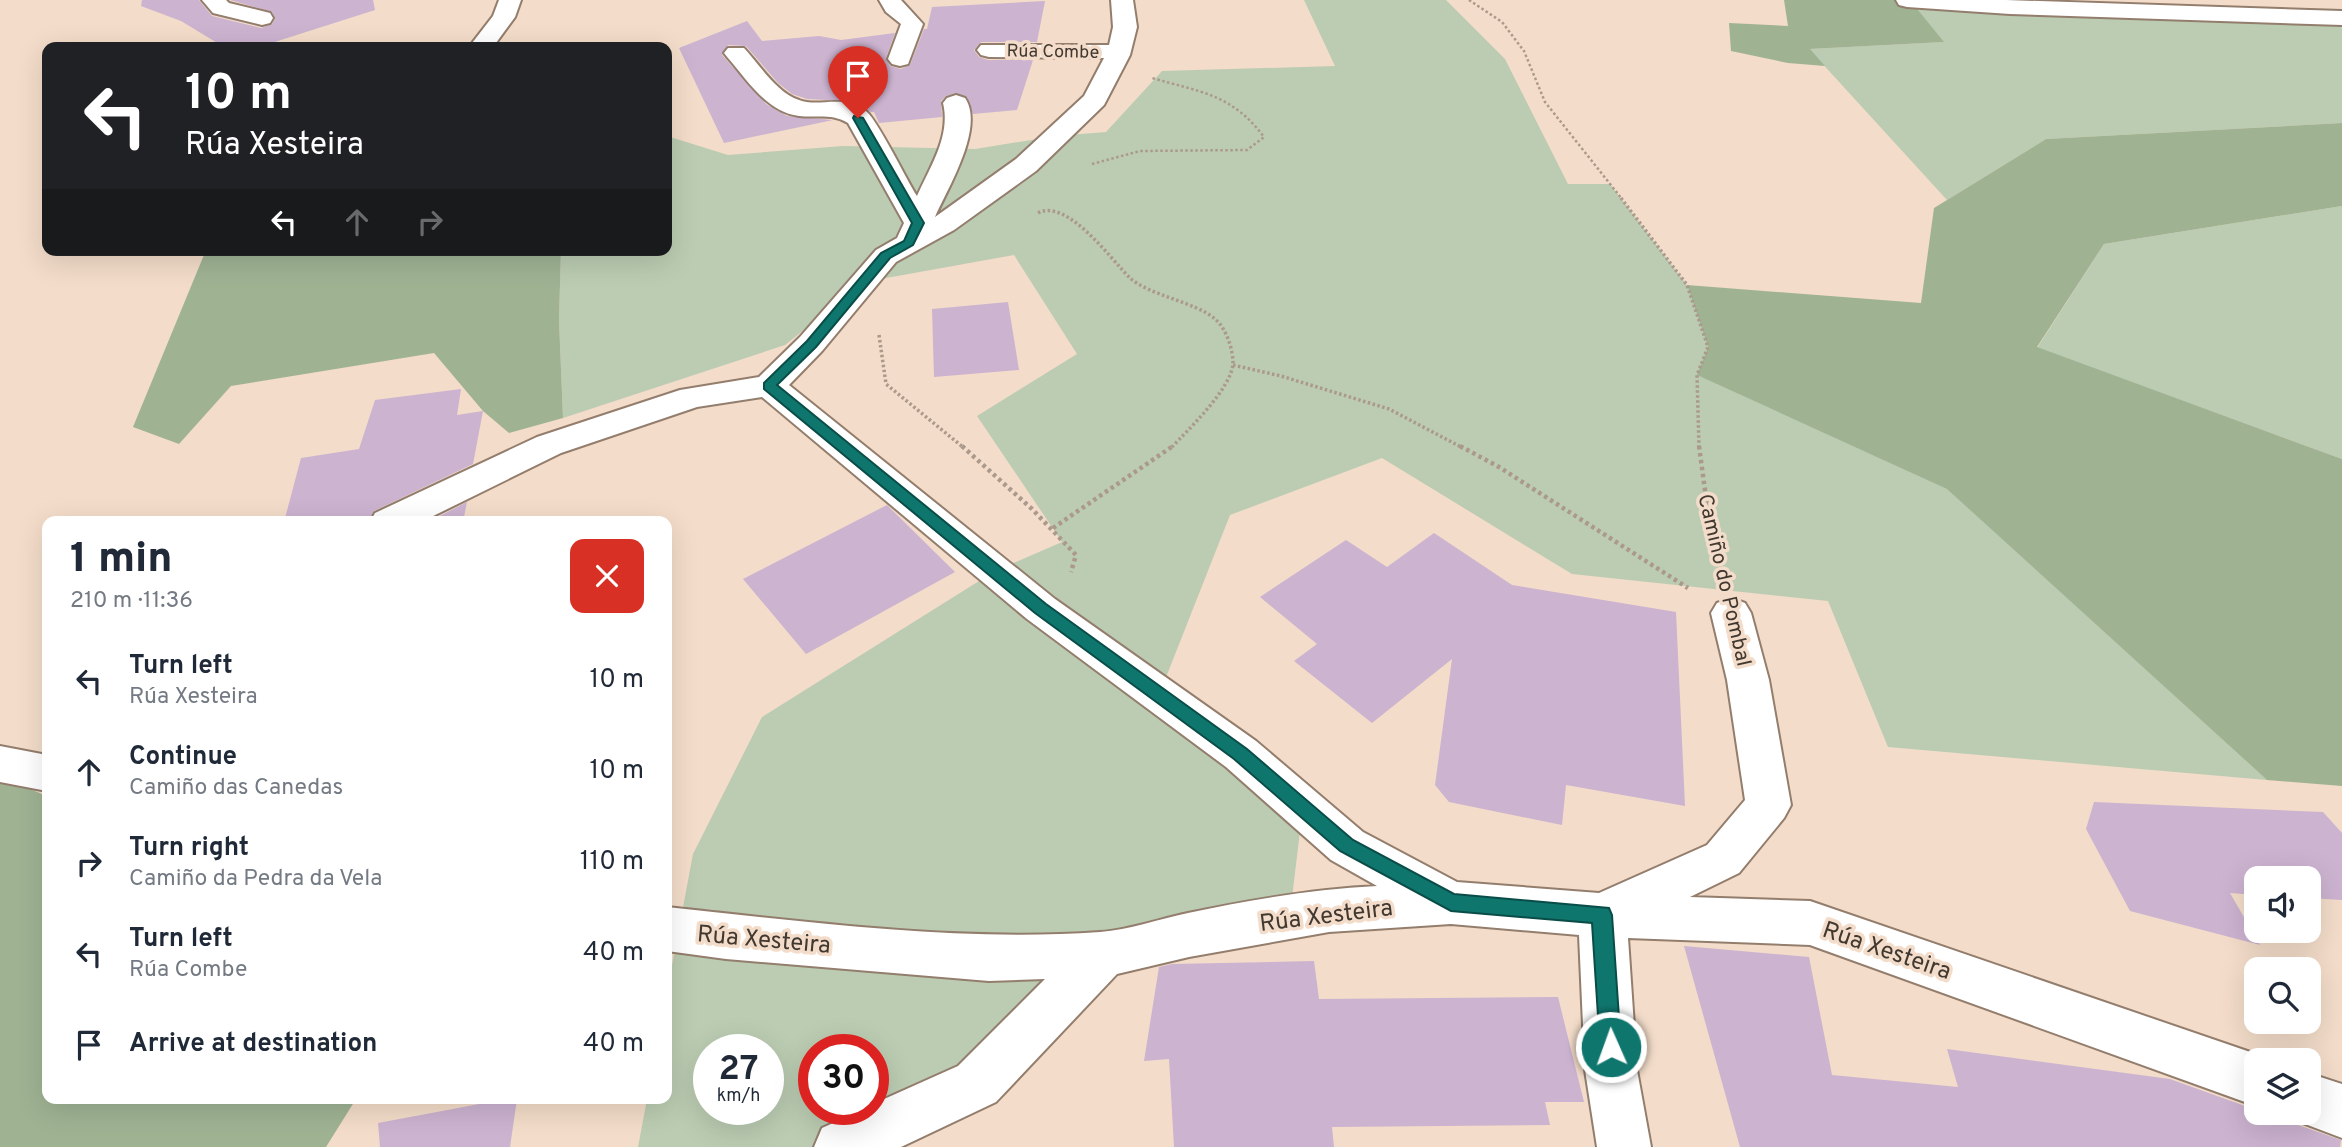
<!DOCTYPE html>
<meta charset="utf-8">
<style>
body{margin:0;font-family:Overpass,sans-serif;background:#f2f2f3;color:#1f2937;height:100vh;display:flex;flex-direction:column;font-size:26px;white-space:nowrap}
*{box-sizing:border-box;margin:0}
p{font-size:23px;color:#747a83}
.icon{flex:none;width:38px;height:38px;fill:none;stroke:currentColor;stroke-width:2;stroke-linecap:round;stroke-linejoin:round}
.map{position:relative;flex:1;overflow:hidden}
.drawer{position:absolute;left:42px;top:516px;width:630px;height:588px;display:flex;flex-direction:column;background:#fff;border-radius:14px;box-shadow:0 7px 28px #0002}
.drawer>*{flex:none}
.banner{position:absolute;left:42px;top:42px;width:630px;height:214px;border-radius:14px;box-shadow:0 7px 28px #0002;background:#202124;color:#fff;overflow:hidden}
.buttons{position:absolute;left:2244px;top:866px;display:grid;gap:14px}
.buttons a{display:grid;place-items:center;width:77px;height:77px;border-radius:14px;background:#fff;box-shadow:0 7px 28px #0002;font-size:35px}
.speed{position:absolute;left:693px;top:1034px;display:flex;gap:14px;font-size:35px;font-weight:700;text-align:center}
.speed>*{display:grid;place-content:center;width:91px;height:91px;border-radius:50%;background:#fff;box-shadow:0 7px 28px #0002;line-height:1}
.speed small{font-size:18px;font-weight:400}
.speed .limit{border:10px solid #d22;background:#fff;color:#111}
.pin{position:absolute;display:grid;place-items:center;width:60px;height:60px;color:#fff;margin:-72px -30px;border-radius:50% 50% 50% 0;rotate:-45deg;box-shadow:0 0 7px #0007}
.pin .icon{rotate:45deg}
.me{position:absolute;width:77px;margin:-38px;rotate:358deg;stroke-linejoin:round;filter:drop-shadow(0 0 5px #0008)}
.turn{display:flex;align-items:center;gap:24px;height:147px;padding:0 28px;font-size:32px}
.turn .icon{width:91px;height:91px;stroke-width:2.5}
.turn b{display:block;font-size:49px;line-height:60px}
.lanes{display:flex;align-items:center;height:66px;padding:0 28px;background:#0003;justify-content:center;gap:35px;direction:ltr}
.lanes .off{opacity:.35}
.round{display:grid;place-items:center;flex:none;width:74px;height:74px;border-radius:14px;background:#f2f2f3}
.summary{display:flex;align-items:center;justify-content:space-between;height:119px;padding:0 28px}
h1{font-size:42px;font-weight:800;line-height:52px}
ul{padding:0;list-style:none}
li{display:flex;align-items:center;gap:21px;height:91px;padding:0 28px}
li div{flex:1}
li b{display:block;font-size:26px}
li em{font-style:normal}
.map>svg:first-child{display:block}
</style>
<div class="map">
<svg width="2342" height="1147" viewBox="0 0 2342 1147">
<rect width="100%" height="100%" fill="#f3dcc9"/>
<g fill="#bbccb2" fill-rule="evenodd">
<path d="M1304,0H1446L1505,59L1568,184H1610L1687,285L1708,347L1698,375L1948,489L2267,780L1888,747L1828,601L1572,574L1382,458L1230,515L1159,695L1300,831L1292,898L1226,905L1163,932L977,1084L841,1147H638L647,1099H667V992L693,854L762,717L995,571L1062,542L977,416L1077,354L1014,255L864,282L785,345L563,418L559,320L561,250H667V136L728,155L843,146L975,149L1056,136L1106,132L1162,71L1335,66ZM709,1050H768V1110H709ZM814,1050H873V1110H814Z"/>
<polygon points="1910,0 2342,18 2342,123 2046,139 1947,200 1809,49 1943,42"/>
<polygon points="2342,206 2342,459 2037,348 2104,244"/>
</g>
<g fill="#9fb393">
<polygon points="1784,0 1910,0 1944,42 1810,49 1825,66 1788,63 1731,51 1729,23 1788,26"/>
<polygon points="2342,123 2342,206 2104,244 2037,347 2342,459 2342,786 2267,780 1947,489 1697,375 1708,347 1687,285 1921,303 1934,208 2046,139"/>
<polygon points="206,250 561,250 559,320 563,418 509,433 483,411 434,353 231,386 179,444 133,427"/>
<polygon points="0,777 47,796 47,1099 356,1099 326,1147 0,1147"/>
</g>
<g fill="#ccb3d0">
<polygon points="142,0 199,0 212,16 261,28 272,24 275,19 272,12 230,0 373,0 375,10 259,47 244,44 224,47 181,21 141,6"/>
<polygon points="1045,1 1037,42 981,42 974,50 979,57 988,60 1033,60 1017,110 973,114 967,97 955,93 946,96 941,101 942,117 879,123 874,112 871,112 850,101 807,99 792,94 778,83 746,46 728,45 722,55 766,104 787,116 833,120 724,143 679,48 747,21 762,41 819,36 841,40 895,33 886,58 890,66 901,69 910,65 924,29 927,29 932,7"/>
<polygon points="1008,302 1019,370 934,377 932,309"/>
<polygon points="461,389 457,415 483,411 473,464 374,511 368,522 284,522 301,458 359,449 375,400"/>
<polygon points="467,502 463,522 428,522"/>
<polygon points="887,505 955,572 806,654 743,579"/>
<polygon points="1434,533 1512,585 1676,612 1685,806 1566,785 1562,825 1449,802 1435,785 1452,659 1372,723 1294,661 1317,644 1260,597 1346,540 1387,567"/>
<polygon points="2094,802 2323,812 2342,833 2342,900 2308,898 2308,878 2256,878 2256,895 2230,893 2260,945 2130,911 2086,829"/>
<polygon points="1684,946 1809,957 1832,1075 1958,1087 1947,1049 2170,1079 2256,1110 2256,1113 2264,1113 2341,1140 2340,1147 1740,1147"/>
<polygon points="1314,961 1319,999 1558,997 1584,1102 1545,1102 1550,1125 1332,1127 1334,1147 1174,1147 1169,1059 1144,1061 1159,967 1172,964"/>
<polygon points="506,1099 517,1099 510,1147 380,1147 378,1123"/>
</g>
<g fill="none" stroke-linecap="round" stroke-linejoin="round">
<g stroke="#937d6c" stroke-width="4">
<g id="minor">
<polygon points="202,0 226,0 229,3 270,13 273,18 270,23 262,25 213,13"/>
<polygon points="499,0 521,0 515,17 493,47 469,47 493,16"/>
<polygon points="879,0 901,0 923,24 908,64 900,66 892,64 888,59 901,24 886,12"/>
<path d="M1111,0H1133L1137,27L1130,55L1104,105L1036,171L954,230L896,262L822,351L789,385L1055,599L1256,741L1363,832L1457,882L1599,893L1707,845L1745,800L1727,680L1711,613L1717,603L1731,598L1745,603L1751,613L1769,680L1791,805L1784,818L1739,873L1690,897L1810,901L2256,1054L2272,1060H2256V1106L1810,945L1628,938L1637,1070L1651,1147H1597L1585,1070L1579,935L1451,924L1329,932L1189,957L1117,974L996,1102L901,1147H814L822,1128L862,1110H873V1104L958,1066L1045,979L989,981L726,959L667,951V907C808,922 958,942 1100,932C1129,930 1159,919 1188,913C1250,900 1313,889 1377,886L1331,860L1226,767L1027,619L762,397L697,407L561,453L421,522H370L375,513L537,437L680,390L759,377L800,337L876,250L897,238L904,223L848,123C831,113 818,118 799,116C767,112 748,81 728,58L724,53L728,48H744C759,64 777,93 799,100C819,108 844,93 867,112C879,123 906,179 917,196C930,167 951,136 943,103L947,98L956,95L965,98C985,127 948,188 935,217L1016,159L1084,96L1104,58L989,57L981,55L977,50L981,45H1109L1113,27Z"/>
<polygon points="1896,0 2006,0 2342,11 2342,25 2010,14 1907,7 1899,5"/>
<polygon points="0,746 47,755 47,791 0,782"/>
<polygon points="2308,1073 2342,1084 2342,1138 2289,1118 2287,1113 2308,1113"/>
</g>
</g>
<g stroke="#ab998b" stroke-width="2.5" stroke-dasharray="2.5 2.5" stroke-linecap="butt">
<polyline points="1469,0 1502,22 1524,51 1545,102 1622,199"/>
<path d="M1092,164L1140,151L1247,150L1264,137C1232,94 1200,92 1152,78"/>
</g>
<g stroke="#ab998b" stroke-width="3.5" stroke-dasharray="2.5 2.5" stroke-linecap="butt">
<polyline points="1621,198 1687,285 1708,347 1697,375 1699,448"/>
<path d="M1038,213C1067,198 1110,258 1129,277C1147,295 1196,302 1215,319C1226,328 1233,349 1233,363C1232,388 1188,430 1171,448"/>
<polyline points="879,335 886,384 964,448"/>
<polyline points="1233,365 1281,376 1389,409 1463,448"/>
</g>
<g stroke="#ab998b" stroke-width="4.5" stroke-dasharray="3.5 3.5" stroke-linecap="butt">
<polyline points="962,446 1032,509 1076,555 1071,572"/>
<polyline points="1460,446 1499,467 1688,588"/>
<polyline points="1699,446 1712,542 1719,568"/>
<polyline points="1053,528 1173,446"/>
</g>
<use href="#minor" fill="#fff" fill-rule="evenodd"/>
</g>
<polygon fill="#0f766e" stroke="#0a4d48" stroke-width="2" points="854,116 863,118 924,223 913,245 890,258 816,347 777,385 1046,604 1247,749 1353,840 1454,894 1609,908 1612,915 1621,1047 1618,1054 1611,1057 1603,1054 1600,1047 1592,923 1451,911 1340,851 1234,759 1035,613 764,389 764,383 807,341 881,253 904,241 912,223 853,118"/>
<g text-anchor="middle" stroke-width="7" stroke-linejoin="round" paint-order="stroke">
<g font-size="18" fill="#413830" stroke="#f3dcc9">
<text transform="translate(1053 51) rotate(1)" y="6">Rúa Combe</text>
</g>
<g font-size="21" fill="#413830" stroke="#f3dcc9">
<text transform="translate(1725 580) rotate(77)" y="7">Camiño do Pombal</text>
</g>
<g font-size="24" fill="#413830" stroke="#f3dcc9">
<text transform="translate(1326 915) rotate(-7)" y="8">Rúa Xesteira</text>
<text transform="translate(764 939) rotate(5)" y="8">Rúa Xesteira</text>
<text transform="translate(1887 950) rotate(19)" y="8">Rúa Xesteira</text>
</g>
</g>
</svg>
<div class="buttons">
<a><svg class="icon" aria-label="sound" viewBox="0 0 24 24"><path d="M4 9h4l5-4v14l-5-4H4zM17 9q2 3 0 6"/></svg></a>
<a><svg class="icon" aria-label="search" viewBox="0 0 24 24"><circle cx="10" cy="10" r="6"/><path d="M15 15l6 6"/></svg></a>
<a><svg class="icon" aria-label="layers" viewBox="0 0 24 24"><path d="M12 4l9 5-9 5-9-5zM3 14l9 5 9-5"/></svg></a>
</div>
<div class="speed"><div>27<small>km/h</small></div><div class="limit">30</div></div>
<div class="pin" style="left:858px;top:118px;background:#d93025"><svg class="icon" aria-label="arrive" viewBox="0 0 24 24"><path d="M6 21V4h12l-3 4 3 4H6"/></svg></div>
<svg class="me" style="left:1611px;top:1047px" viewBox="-20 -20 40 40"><circle r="17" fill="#0f766e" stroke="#fff" stroke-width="3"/><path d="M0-11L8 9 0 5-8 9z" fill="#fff"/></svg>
<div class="banner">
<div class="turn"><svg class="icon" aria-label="left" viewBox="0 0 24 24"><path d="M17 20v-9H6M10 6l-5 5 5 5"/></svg><div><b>10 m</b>Rúa Xesteira</div></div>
<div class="lanes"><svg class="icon" aria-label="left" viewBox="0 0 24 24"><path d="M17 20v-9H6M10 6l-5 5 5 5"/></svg><svg class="icon off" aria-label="ahead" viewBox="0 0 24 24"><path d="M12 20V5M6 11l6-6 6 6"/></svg><svg class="icon off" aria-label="right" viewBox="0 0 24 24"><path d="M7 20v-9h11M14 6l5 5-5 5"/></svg></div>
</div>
<section class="drawer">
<div class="summary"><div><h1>1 min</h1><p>210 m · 11:36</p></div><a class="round" style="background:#d93025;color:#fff"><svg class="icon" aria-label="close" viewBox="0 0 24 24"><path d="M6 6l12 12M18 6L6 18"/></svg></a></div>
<ul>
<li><svg class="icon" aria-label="left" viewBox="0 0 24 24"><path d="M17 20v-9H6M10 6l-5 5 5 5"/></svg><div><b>Turn left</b><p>Rúa Xesteira</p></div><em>10 m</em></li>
<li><svg class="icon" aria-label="ahead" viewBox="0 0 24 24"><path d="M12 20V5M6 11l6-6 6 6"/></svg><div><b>Continue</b><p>Camiño das Canedas</p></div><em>10 m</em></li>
<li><svg class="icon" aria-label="right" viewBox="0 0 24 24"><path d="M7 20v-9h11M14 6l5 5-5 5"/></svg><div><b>Turn right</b><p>Camiño da Pedra da Vela</p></div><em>110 m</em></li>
<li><svg class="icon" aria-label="left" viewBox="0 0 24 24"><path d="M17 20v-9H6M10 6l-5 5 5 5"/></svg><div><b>Turn left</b><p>Rúa Combe</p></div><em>40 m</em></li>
<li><svg class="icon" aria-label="arrive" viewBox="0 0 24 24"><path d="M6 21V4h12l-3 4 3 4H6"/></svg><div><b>Arrive at destination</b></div><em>40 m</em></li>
</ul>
</section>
</div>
